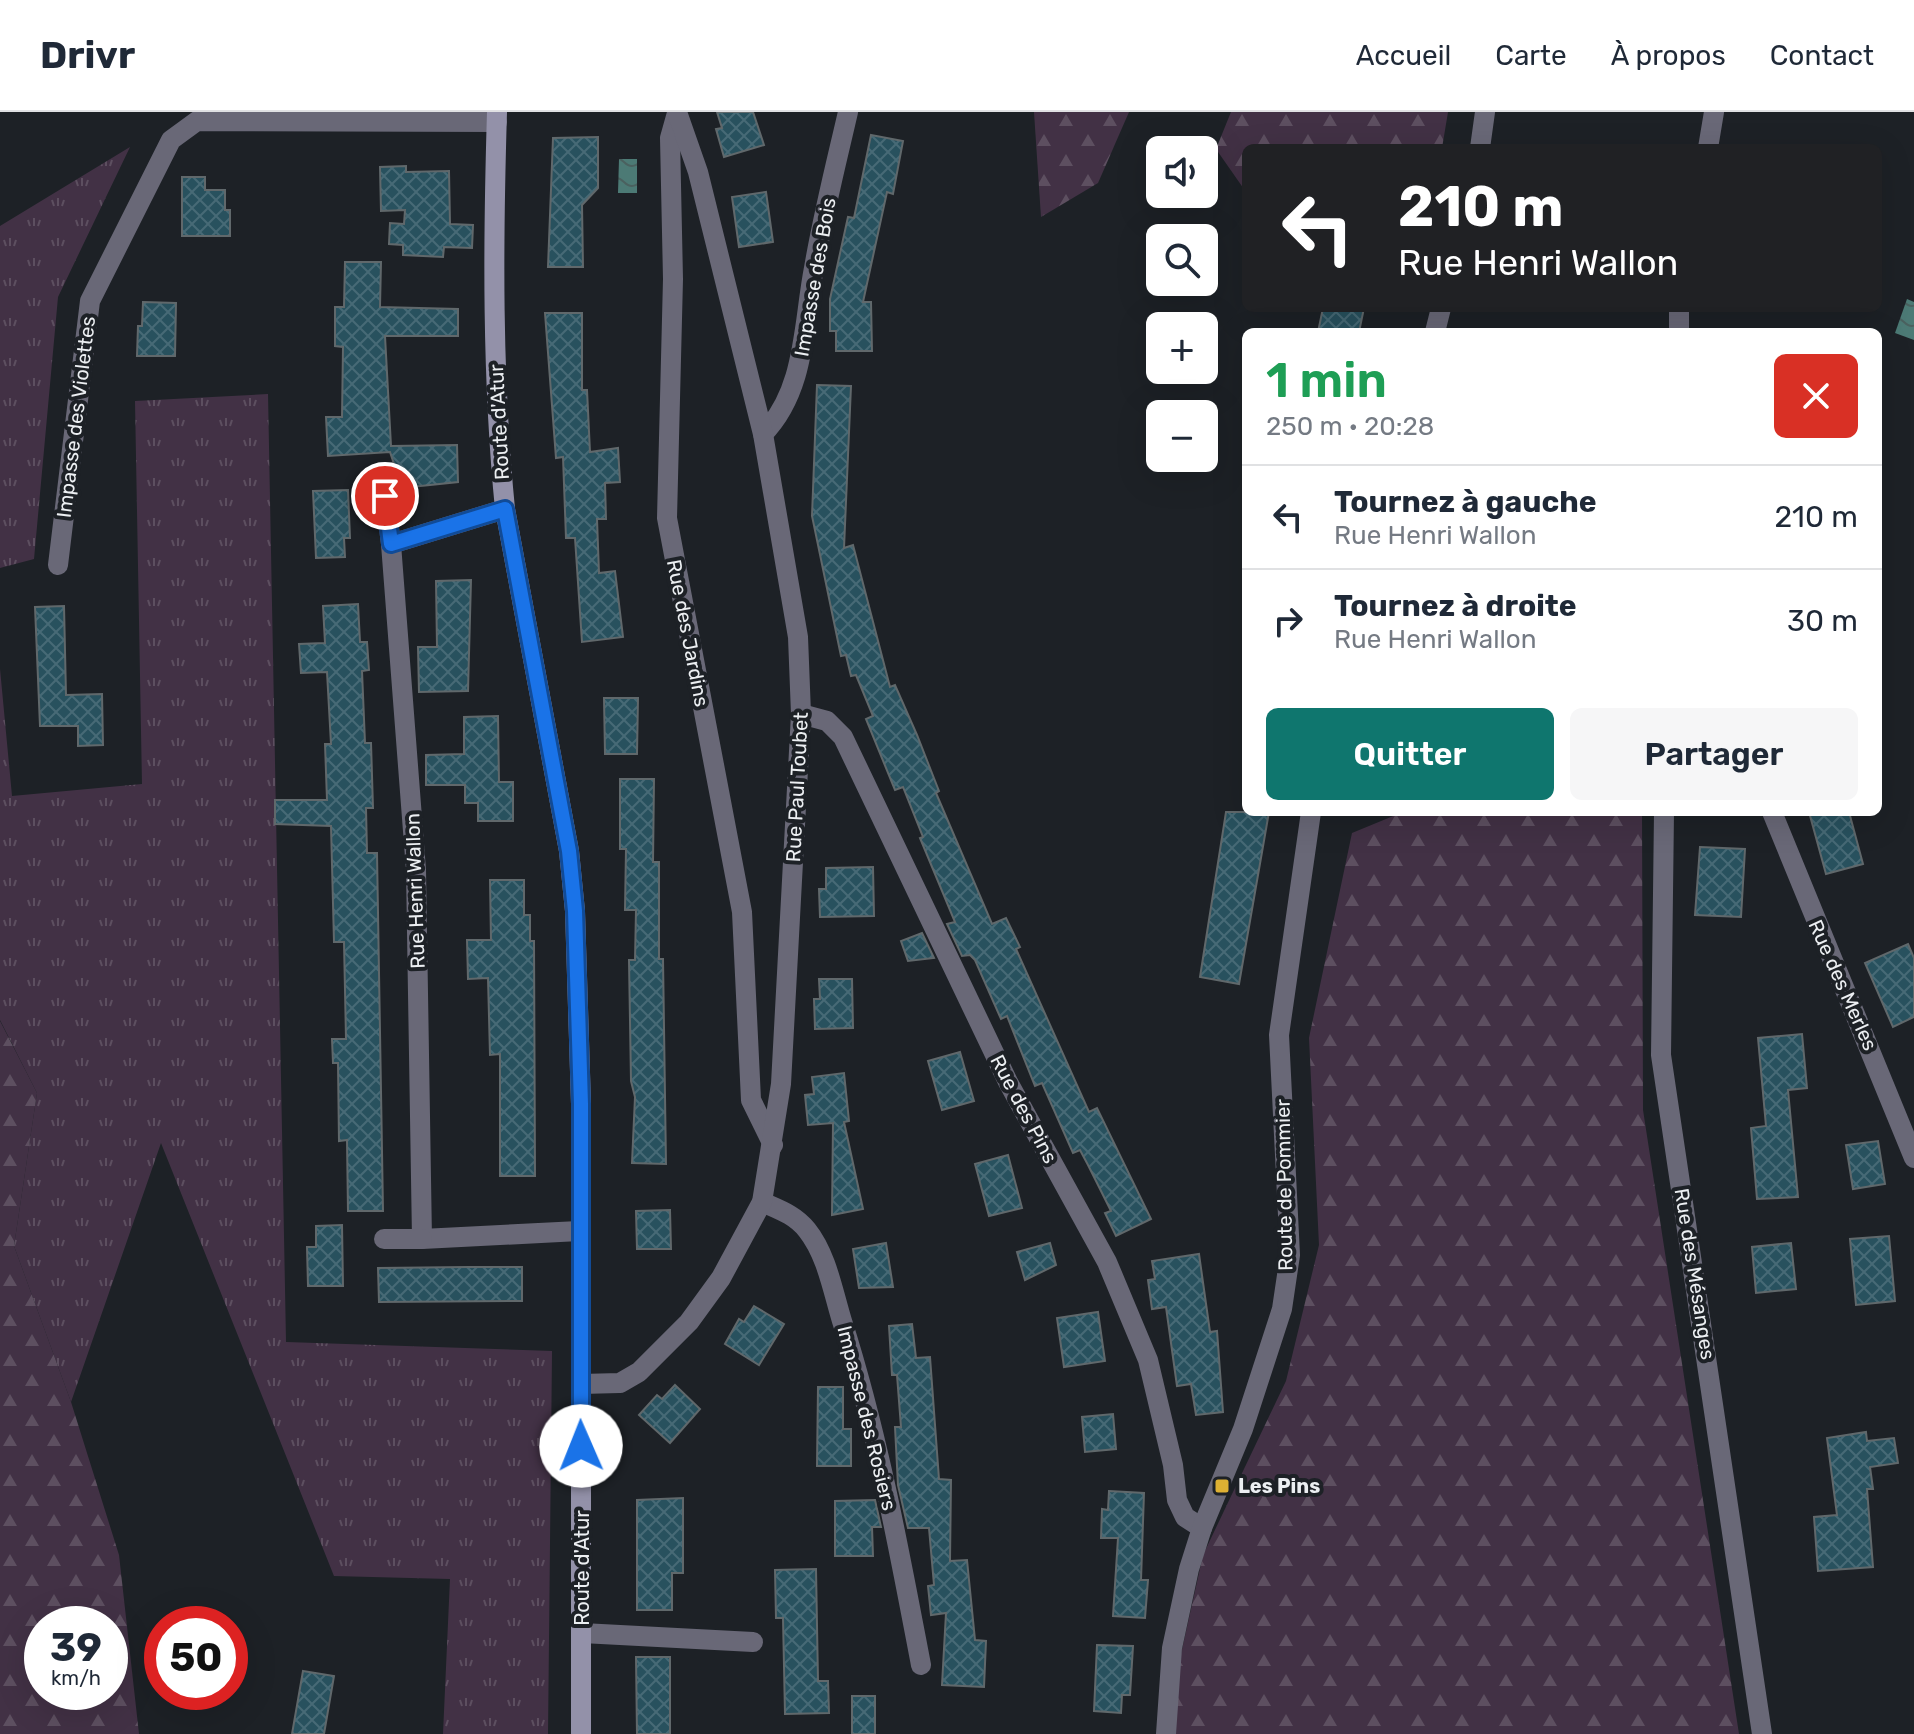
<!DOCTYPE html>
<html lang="fr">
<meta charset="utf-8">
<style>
body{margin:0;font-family:Rubik,sans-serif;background:#f6f6f7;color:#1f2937;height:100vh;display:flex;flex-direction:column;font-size:30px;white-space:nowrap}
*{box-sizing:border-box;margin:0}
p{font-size:26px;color:#747a83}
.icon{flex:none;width:44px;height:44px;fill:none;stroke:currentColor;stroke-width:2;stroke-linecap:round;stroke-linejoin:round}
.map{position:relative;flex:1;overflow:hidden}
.sheet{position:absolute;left:1242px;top:216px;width:640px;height:488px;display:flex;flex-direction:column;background:#fff;border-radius:12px;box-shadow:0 8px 32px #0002}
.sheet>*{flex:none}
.guide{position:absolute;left:1242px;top:32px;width:640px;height:168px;border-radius:12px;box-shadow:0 8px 32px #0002;background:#202124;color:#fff;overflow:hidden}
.fabs{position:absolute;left:1146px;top:24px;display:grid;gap:16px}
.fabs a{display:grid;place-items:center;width:72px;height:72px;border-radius:12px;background:#fff;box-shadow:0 8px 32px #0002;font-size:40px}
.speed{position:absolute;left:24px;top:1494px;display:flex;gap:16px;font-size:40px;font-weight:700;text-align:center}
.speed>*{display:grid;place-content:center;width:104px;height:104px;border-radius:50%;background:#fff;box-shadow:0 8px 32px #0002;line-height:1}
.speed small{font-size:20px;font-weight:400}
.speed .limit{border:12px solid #d22;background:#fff;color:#111}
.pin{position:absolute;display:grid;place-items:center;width:68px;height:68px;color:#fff;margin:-34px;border:4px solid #fff;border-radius:50%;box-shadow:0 2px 8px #0007}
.me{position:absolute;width:88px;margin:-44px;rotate:359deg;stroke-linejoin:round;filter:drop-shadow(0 0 6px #0008)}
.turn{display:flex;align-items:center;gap:28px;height:168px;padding:0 24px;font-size:36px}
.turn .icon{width:104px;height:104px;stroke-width:2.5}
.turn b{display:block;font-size:56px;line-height:68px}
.round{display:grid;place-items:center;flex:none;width:84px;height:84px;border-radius:12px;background:#f6f6f7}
.overview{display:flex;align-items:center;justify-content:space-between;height:136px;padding:0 24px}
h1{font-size:48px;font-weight:600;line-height:60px;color:#1e9e55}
.cta{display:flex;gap:16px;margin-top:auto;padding:16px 24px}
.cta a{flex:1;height:92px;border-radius:12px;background:#0f766e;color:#fff;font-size:32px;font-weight:600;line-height:92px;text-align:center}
.cta a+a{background:#f6f6f7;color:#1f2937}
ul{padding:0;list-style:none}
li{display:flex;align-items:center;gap:24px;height:104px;padding:0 24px;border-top:2px solid #e0e1e3}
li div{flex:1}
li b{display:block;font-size:30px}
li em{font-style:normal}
header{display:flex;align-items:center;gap:48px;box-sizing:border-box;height:112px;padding:0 40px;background:#fff;border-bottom:2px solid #e0e1e3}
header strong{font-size:38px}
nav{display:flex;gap:44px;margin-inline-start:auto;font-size:28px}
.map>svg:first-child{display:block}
</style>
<header>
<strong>Drivr</strong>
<nav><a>Accueil</a><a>Carte</a><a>À propos</a><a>Contact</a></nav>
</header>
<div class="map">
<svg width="1914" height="1622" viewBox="0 0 1914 1622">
<defs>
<pattern id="grass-tufts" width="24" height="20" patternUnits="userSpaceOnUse" patternTransform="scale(2)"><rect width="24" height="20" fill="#423145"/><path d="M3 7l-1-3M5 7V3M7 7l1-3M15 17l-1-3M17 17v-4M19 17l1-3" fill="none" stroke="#5d4f60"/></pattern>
<pattern id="forest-firs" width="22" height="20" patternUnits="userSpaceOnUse" patternTransform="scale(2)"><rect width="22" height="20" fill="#423145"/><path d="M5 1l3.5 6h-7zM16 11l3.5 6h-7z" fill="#5d4f60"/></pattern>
<pattern id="water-waves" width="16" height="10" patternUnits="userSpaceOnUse" patternTransform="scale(2)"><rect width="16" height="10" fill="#4c7a75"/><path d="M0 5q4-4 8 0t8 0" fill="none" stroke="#4a615f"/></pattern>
<pattern id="building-cross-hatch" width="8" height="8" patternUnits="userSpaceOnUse" patternTransform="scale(2)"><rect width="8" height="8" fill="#28515e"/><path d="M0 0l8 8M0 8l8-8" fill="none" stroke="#476a76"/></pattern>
</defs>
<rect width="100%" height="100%" fill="#1d2126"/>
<g fill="url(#grass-tufts)">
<polygon points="130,35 58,185 34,447 0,456 0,114"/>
<polygon points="268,282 286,1230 552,1239 548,1622 443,1622 450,1467 334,1464 161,1031 71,1290 14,1134 37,981 0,908 0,557 12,684 142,672 135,289"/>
</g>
<g fill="url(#forest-firs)" fill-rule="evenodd">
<polygon points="1034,0 1129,0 1098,71 1041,105"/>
<polygon points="1231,0 1448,0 1442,36 1246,36 1246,80 1216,37"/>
<polygon points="1403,700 1642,700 1643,998 1739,1622 1173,1622 1177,1560 1203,1443 1286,1269 1319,1133 1309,926 1352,721"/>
<path d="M0,909L37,981L14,1134L71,1290L119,1443L139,1622H0ZM42,1512H110V1580H42Z"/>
</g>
<g fill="url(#water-waves)">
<polygon points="619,47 637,47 637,81 618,81"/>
<polygon points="1907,187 1914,190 1914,228 1895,221"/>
</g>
<g fill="url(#building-cross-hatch)" stroke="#60686b" stroke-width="2">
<polygon points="717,0 753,0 764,33 724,45 716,17 722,16"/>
<polygon points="871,23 903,29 893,82 887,80 863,190 871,190 872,239 836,239 836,219 830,219 830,187 848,105 854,106"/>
<polygon points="598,25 598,76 582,93 583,155 548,155 553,26"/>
<polygon points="406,54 406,60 449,59 450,112 473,113 472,136 444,135 443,145 403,143 403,133 389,132 390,111 404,112 405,98 381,99 380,55"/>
<polygon points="182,65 205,65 205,78 225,78 225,98 230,98 230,124 182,124"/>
<polygon points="766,80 773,130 739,135 732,85"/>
<polygon points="345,150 381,150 380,195 458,197 458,224 385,224 391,334 457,333 458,370 402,376 390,340 328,344 326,305 342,305 343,235 335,234 335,195 344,195"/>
<polygon points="143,190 176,191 175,244 137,244 138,214 142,214"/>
<polygon points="1323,196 1364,196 1359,220 1318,220"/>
<polygon points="545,201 582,201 582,278 587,278 590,340 618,336 620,370 605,371 606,407 597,407 599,461 615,459 623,525 582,530 575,426 566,426 563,345 556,346"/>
<polygon points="817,273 851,274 844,436 853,433 890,575 895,573 917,623 939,679 936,681 992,812 1006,806 1020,835 1016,837 1089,1000 1097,996 1151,1107 1116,1124 1105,1101 1111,1099 1088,1053 1080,1038 1073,1041 1042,971 1035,974 1007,904 1001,907 975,848 970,843 962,844 947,812 955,810 920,726 923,725 903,675 895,678 866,607 873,604 856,563 851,564 846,543 841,544 812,404"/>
<polygon points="348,378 350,426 344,426 345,445 316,446 313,379"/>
<polygon points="471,468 468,579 419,580 418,535 437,535 436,469"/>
<polygon points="358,492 360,530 367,530 369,558 362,559 365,631 371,631 373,696 366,696 367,741 377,741 383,1099 348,1099 347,1028 339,1029 338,951 333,951 332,927 346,927 344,830 334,830 331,714 275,712 275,688 327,688 325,632 331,632 327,560 301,561 299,532 325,531 323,494"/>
<polygon points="64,494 66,583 102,582 103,633 78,634 78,614 40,614 35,495"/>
<polygon points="604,586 638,586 637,642 605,642"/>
<polygon points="498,604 499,670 513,670 513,709 478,709 478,691 465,691 465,673 426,673 426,643 464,642 464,605"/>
<polygon points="620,667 654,667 653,750 659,750 659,847 663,847 666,1052 632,1051 635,985 631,969 629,848 635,848 636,798 625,798 626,737 620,737"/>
<polygon points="1226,700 1269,700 1239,872 1200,865"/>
<polygon points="1809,700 1849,700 1863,752 1826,762"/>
<polygon points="1700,735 1745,737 1741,805 1695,803"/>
<polygon points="873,755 874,804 820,805 819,777 826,777 826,756"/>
<polygon points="490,768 524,768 524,803 530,803 530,829 534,829 535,1064 500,1064 500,942 490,943 488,866 468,867 467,828 491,828"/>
<polygon points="922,821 934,846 908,849 901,829"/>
<polygon points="1908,832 1914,846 1914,905 1893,915 1865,851"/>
<polygon points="819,867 852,867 853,916 815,917 814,887 820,887"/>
<polygon points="1802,922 1807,976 1788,978 1798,1085 1757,1087 1751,1016 1766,1014 1758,926"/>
<polygon points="960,940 974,989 942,998 928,949"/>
<polygon points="844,961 849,1009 844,1010 863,1097 832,1103 833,1011 808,1013 805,983 814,982 812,965"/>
<polygon points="1878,1029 1885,1072 1853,1077 1846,1033"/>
<polygon points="1008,1043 1022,1096 989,1104 975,1052"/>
<polygon points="670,1098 671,1137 637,1137 636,1099"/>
<polygon points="342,1113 343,1174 308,1174 307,1135 316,1135 316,1114"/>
<polygon points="1889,1124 1895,1189 1856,1193 1850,1127"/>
<polygon points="886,1131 893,1175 859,1176 853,1137"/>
<polygon points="1050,1131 1056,1153 1025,1168 1017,1140"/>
<polygon points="1791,1131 1796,1177 1756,1181 1752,1135"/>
<polygon points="1199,1142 1210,1220 1217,1219 1223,1300 1196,1303 1191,1272 1177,1274 1166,1195 1152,1197 1148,1168 1155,1167 1152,1149"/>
<polygon points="467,1155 522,1155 522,1189 379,1190 378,1156"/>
<polygon points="754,1194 784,1212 759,1253 725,1232 739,1207 744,1210"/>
<polygon points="1098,1200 1105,1249 1064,1255 1057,1206"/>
<polygon points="912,1212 916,1246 930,1245 939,1367 951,1368 950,1449 967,1448 975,1528 986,1529 984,1575 942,1573 946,1501 931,1503 928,1474 934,1473 929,1416 908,1416 898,1373 895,1315 901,1315 897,1263 892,1263 889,1214"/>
<polygon points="675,1273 700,1297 670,1331 639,1303 657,1283 662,1287"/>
<polygon points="818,1275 843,1275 843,1317 851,1317 851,1354 817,1354"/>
<polygon points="1113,1302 1116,1337 1085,1340 1082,1305"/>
<polygon points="1866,1320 1867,1329 1894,1326 1898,1351 1870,1355 1873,1377 1867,1377 1873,1455 1818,1459 1814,1405 1837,1403 1827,1326"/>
<polygon points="1109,1379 1144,1381 1141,1468 1148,1468 1145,1506 1113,1504 1118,1426 1101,1426 1102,1397 1108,1398"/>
<polygon points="683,1386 683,1461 672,1461 672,1498 637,1498 637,1388"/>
<polygon points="875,1388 881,1415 872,1415 873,1444 835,1444 835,1389"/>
<polygon points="816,1457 818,1569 828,1569 829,1601 785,1602 783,1506 776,1506 775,1458"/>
<polygon points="1097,1533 1133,1534 1130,1583 1122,1583 1121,1601 1094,1599"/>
<polygon points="636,1545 670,1545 670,1622 637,1622"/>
<polygon points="303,1559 334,1564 324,1622 292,1622"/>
<rect x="852" y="1584" width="23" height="38"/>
</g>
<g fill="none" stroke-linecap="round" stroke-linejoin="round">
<g stroke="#696877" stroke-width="20">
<polyline points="677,1 670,26 673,167 667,406 742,800 751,988 773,1033"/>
<polyline points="1480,36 1485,0"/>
<polyline points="1708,36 1714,0"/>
<polyline points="1435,220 1441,196"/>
<polyline points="1679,220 1679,196"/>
<path d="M763,322C806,278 803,213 814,156C823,103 836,52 848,0"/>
<polyline points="382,360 391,432"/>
<polyline points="505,397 391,432 416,758 422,1127 579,1119"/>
<polyline points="58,453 90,189 171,28 197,9 497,10"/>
<polyline points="801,602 827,609 843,625 1008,970 1107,1150 1148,1248 1173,1353 1177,1388 1185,1405 1202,1416"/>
<polyline points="1664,700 1661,943 1762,1622"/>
<polyline points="1772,700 1914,1046"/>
<path d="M762,1090C780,1098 795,1103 807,1118C827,1143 833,1180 842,1209C878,1322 899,1438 921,1553"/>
<polyline points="384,1127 422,1127"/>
<polyline points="581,1272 620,1271 639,1260 689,1210 721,1166 762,1090 781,972 801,602 798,525 763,322 698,60 677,0"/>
<polyline points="582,1521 753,1530"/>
<polyline points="1166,1622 1172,1536 1189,1457 1202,1416 1243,1317 1282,1197 1290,1143 1279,923 1311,700"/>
</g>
<path stroke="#9391a9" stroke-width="20" d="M497,0C493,132 492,265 505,397L569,739L575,799L581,992V1622"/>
</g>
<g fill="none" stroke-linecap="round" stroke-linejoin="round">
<g stroke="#114b97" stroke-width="20">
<polyline id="route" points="385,384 391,432 505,397 569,739 575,799 581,992 581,1334"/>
</g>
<use href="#route" stroke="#1a73e8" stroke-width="14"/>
</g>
<rect fill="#deb133" stroke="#1d2126" stroke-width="3" x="1214" y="1366" width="16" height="16" rx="4"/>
<g text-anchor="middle" stroke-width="8" stroke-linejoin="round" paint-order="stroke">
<g font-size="20" fill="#eceff2" stroke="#1d2126">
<text transform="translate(815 165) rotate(-80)" y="7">Impasse des Bois</text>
<text transform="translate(76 305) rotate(-83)" y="7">Impasse des Violettes</text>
<text transform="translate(499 310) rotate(-93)" y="7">Route d'Atur</text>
<text transform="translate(688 521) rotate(79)" y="7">Rue des Jardins</text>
<text transform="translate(797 675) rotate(-87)" y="7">Rue Paul Toubet</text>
<text transform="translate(415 779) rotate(-92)" y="7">Rue Henri Wallon</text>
<text transform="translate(1843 873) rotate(66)" y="7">Rue des Merles</text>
<text transform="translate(1024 997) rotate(62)" y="7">Rue des Pins</text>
<text transform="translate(1284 1073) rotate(-91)" y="7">Route de Pommier</text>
<text transform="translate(1695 1162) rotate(81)" y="7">Rue des Mésanges</text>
<text transform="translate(867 1306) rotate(76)" y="7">Impasse des Rosiers</text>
<text transform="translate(582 1456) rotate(-90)" y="7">Route d'Atur</text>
</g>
<g font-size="20" font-weight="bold" fill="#eceff2" stroke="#1d2126" text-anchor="start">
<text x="1238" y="1381">Les Pins</text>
</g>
</g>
</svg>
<div class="fabs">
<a><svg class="icon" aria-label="sound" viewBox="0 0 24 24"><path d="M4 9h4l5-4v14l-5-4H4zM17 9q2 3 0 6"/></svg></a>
<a><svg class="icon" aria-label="search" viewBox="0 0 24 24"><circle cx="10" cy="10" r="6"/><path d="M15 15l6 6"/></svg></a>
<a>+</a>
<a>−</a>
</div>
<div class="speed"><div>39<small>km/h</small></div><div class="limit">50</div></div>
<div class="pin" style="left:385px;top:384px;background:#d93025"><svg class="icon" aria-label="arrive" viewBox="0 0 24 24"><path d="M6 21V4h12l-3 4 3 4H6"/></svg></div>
<svg class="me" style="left:581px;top:1334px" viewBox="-20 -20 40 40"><circle r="19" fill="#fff"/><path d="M0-13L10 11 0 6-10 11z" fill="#1a73e8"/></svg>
<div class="guide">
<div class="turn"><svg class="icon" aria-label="left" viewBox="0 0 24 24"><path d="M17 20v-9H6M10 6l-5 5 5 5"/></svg><div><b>210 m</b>Rue Henri Wallon</div></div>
</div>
<section class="sheet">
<div class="overview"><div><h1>1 min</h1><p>250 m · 20:28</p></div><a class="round" style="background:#d93025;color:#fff"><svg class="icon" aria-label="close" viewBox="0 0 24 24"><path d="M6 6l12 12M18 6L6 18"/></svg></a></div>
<ul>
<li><svg class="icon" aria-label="left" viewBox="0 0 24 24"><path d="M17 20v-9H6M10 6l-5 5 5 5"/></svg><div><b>Tournez à gauche</b><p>Rue Henri Wallon</p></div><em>210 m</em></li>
<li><svg class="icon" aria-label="right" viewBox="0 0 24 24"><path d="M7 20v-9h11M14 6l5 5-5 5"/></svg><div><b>Tournez à droite</b><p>Rue Henri Wallon</p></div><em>30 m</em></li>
</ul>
<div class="cta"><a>Quitter</a><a>Partager</a></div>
</section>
</div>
